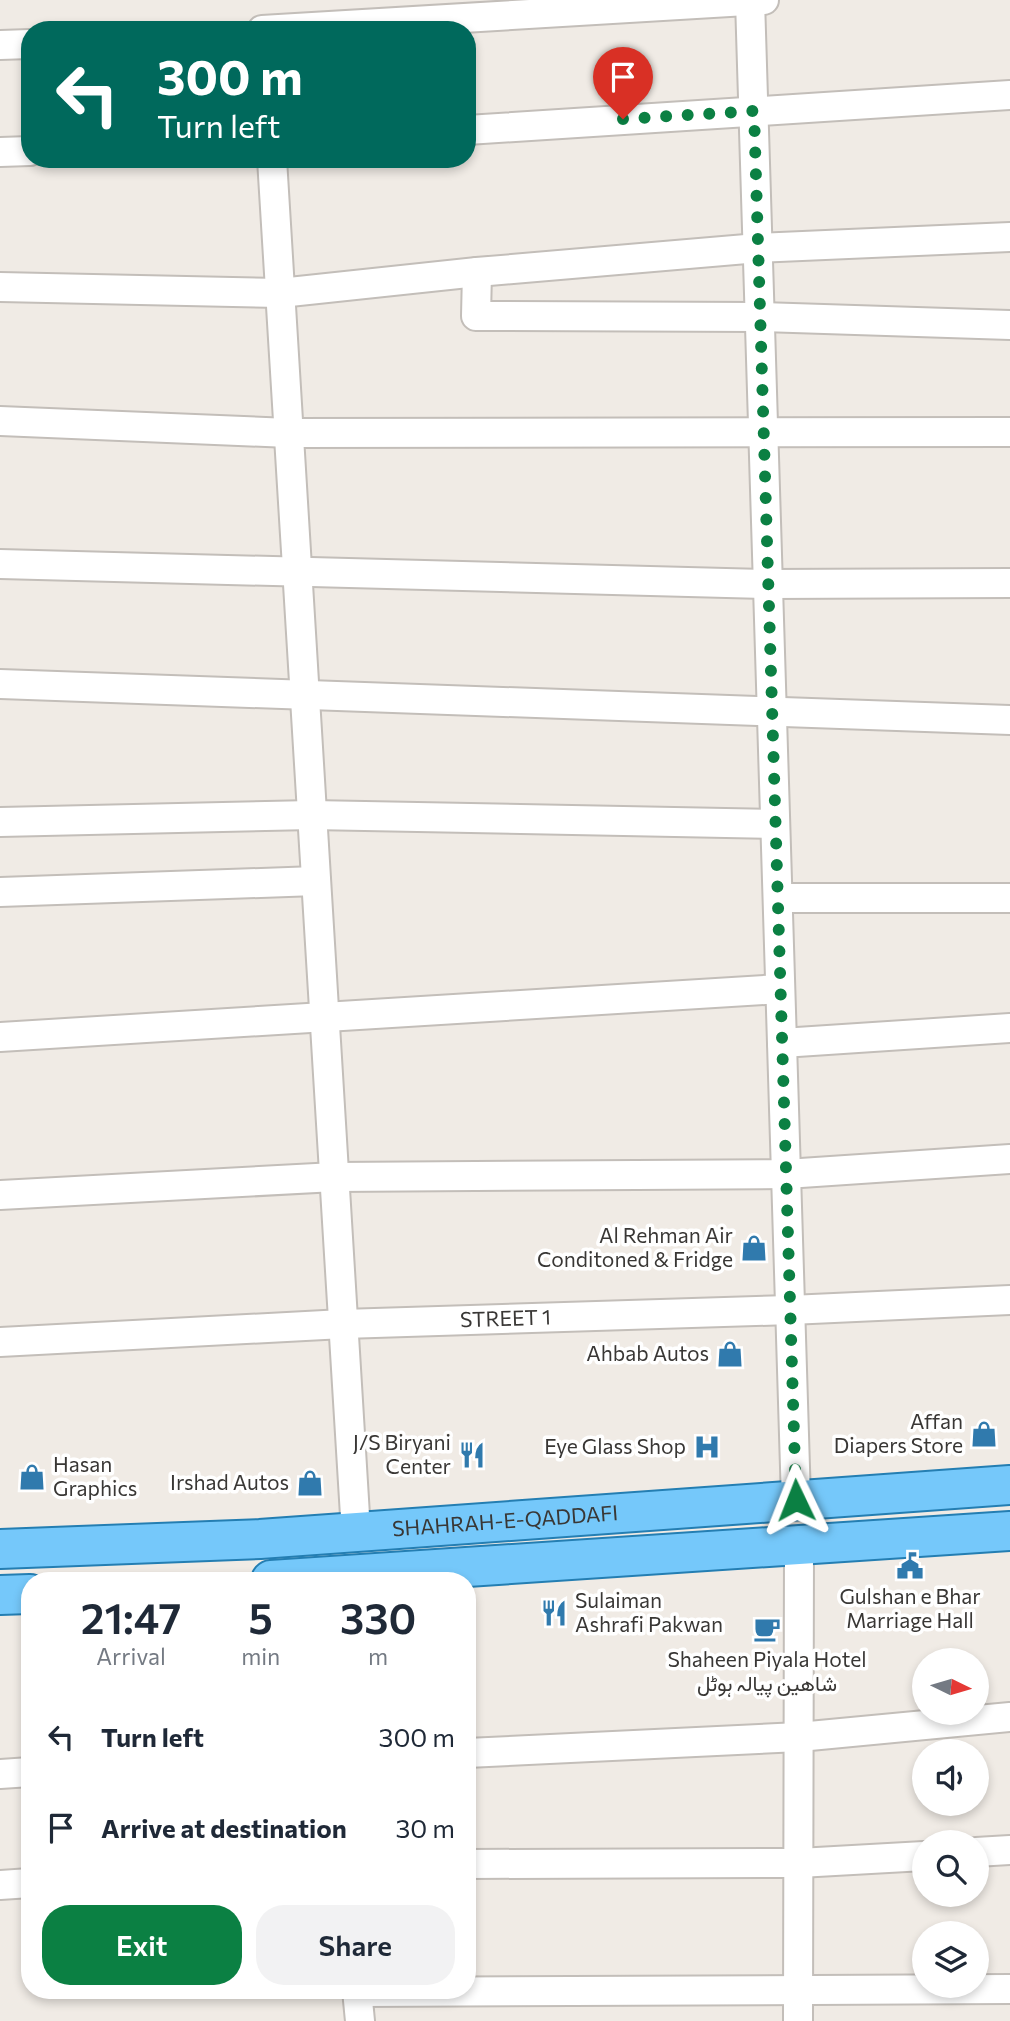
<!DOCTYPE html>
<meta charset="utf-8">
<style>
body{margin:0;font-family:Commissioner,Vazirmatn,sans-serif;background:#f2f2f3;color:#1f2937;height:100vh;display:flex;flex-direction:column;font-size:26px;white-space:nowrap}
*{box-sizing:border-box;margin:0}
p{font-size:23px;color:#747a83}
.icon{flex:none;width:38px;height:38px;fill:none;stroke:currentColor;stroke-width:2;stroke-linecap:round;stroke-linejoin:round}
.map{position:relative;flex:1;overflow:hidden}
.drawer{position:absolute;left:21px;top:1572px;width:455px;height:427px;display:flex;flex-direction:column;background:#fff;border-radius:28px;box-shadow:0 4px 10px #0003}
.drawer>*{flex:none}
.top-card{position:absolute;left:21px;top:21px;width:455px;height:147px;border-radius:28px;box-shadow:0 4px 10px #0003;background:#00695c;color:#fff;overflow:hidden}
.needle{width:46px;rotate:95deg}
.fabs{position:absolute;left:912px;top:1648px;display:grid;gap:14px}
.fabs a{display:grid;place-items:center;width:77px;height:77px;border-radius:50%;background:#fff;box-shadow:0 4px 10px #0003;font-size:35px}
.pin{position:absolute;display:grid;place-items:center;width:60px;height:60px;color:#fff;margin:-72px -30px;border-radius:50% 50% 50% 0;rotate:-45deg;box-shadow:0 0 7px #0007}
.pin .icon{rotate:45deg}
.me{position:absolute;width:77px;margin:-38px;rotate:358deg;stroke-linejoin:round;filter:drop-shadow(0 0 5px #0008)}
.turn{display:flex;align-items:center;gap:24px;height:147px;padding:0 21px;font-size:32px}
.turn .icon{width:91px;height:91px;stroke-width:2.5}
.turn b{display:block;font-size:49px;line-height:60px}
.eta{display:flex;justify-content:space-evenly;align-items:center;height:119px;text-align:center}
.eta b{font-size:42px;font-weight:600;line-height:49px}
.action{display:flex;gap:14px;margin-top:auto;padding:14px 21px}
.action a{flex:1;height:80px;border-radius:28px;background:#0b8043;color:#fff;font-size:28px;font-weight:600;line-height:80px;text-align:center}
.action a+a{background:#f2f2f3;color:#1f2937}
ul{padding:0;list-style:none}
li{display:flex;align-items:center;gap:21px;height:91px;padding:0 21px}
li div{flex:1}
li b{display:block;font-size:26px}
li em{font-style:normal}
.map>svg:first-child{display:block}
</style>
<div class="map">
<svg width="1010" height="2021" viewBox="0 0 1010 2021">
<rect width="100%" height="100%" fill="#f0ebe5"/>
<g fill="none" stroke-linecap="round" stroke-linejoin="round">
<g stroke="#c3beb9" stroke-width="32">
<g id="minor">
<polyline points="750,0 796,1500"/>
<polyline points="262,30 764,0"/>
<polyline points="0,45 30,44"/>
<polyline points="467,130 1010,95"/>
<polyline points="0,152 30,151"/>
<polyline points="272,159 356,1532"/>
<polyline points="477,272 476,316 760,317 1010,325"/>
<polyline points="0,287 280,293 477,272 758,248 1010,237"/>
<polyline points="0,421 289,433 1010,432"/>
<polyline points="0,564 768,584 1010,583"/>
<polyline points="0,684 1010,720"/>
<polyline points="0,822 312,815 775,824"/>
<polyline points="0,892 316,881"/>
<polyline points="778,898 1010,898"/>
<polyline points="0,1037 780,989"/>
<polyline points="782,1043 1010,1028"/>
<polyline points="0,1195 335,1177 786,1174 1010,1159"/>
<path id="s1" d="M0,1342L343,1324L790,1310L1010,1300"/>
<polyline points="467,1753 799,1737 1010,1717"/>
<polyline points="0,1774 30,1772"/>
<polyline points="976,1852 1010,1850"/>
<polyline points="467,1864 799,1863 924,1856"/>
<polyline points="0,1885 30,1883"/>
<polyline points="357,1990 360,2021"/>
<polyline points="358,1992 1010,1989"/>
<polyline points="798,2021 799,1545"/>
</g>
</g>
<g stroke="#247eb2" stroke-width="42">
<g id="primary">
<path id="s2" d="M0,1549L260,1539L1010,1485"/>
<polyline points="271,1580 1010,1531"/>
<polyline points="0,1595 30,1594"/>
</g>
</g>
<use href="#minor" stroke="#fff" stroke-width="28"/>
<use href="#primary" stroke="#75c8fa" stroke-width="38"/>
</g>
<g fill="none" stroke-linecap="round" stroke-linejoin="round">
<polyline stroke="#0b8043" stroke-width="12" stroke-dasharray="0 21.6" points="623,119 754,111 796,1500"/>
</g>
<defs>
<g id="shop-bare" transform="scale(2.1)"><path d="M-5-2.5h2.3a2.7 3.5 0 0 1 5.4 0H5L5.5 6h-11ZM-1.5-2.5h3a1.5 2.3 0 0 0-3 0Z" fill="#307aad" stroke="#fff" stroke-width="2.5" paint-order="stroke"/></g>
<g id="hospital-bare" transform="scale(2.1)"><path d="M-5-5h3v3.5h4V-5h3V5h-3V1.5h-4V5h-3Z" fill="#307aad" stroke="#fff" stroke-width="2.5" paint-order="stroke"/></g>
<g id="restaurant-bare" transform="scale(2.1)"><path d="M-5-6h1v4h1v-4h1v4h1v-4h1v5L-1.5 .5V6h-2V.5L-5-1ZM5-6V6H3V1.5H1.5Q1.5-4 5-6Z" fill="#307aad" stroke="#fff" stroke-width="2.5" paint-order="stroke"/></g>
<g id="civic-bare" transform="scale(2.1)"><path d="M-.6-6.5H3V-4.5H.6V-3L4-1V1h2V6H-6V1h2V-1L-.6-3ZM-1.2 2.5V6h2.4V2.5Z" fill="#307aad" stroke="#fff" stroke-width="2.5" paint-order="stroke"/></g>
<g id="cafe-bare" transform="scale(2.1)"><path d="M-5.5-4.5H6V0H3Q3 3.5 0 3.5H-2.5Q-5.5 3.5-5.5 0ZM3-3.2v2h1.7v-2ZM-6 4.5H4V6H-6Z" fill="#307aad" stroke="#fff" stroke-width="2.5" paint-order="stroke"/></g>
</defs>
<g fill-rule="evenodd">
<use href="#shop-bare" x="754" y="1248"/>
<use href="#shop-bare" x="730" y="1354"/>
<use href="#shop-bare" x="984" y="1434"/>
<use href="#hospital-bare" x="707" y="1447"/>
<use href="#restaurant-bare" x="472" y="1455"/>
<use href="#shop-bare" x="32" y="1477"/>
<use href="#shop-bare" x="310" y="1483"/>
<use href="#civic-bare" x="910" y="1566"/>
<use href="#restaurant-bare" x="554" y="1613"/>
<use href="#cafe-bare" x="767" y="1629"/>
</g>
<g text-anchor="middle" stroke-width="7" stroke-linejoin="round" paint-order="stroke">
<g font-size="21" fill="#393735" stroke="#fff" text-anchor="end">
<text x="733" y="1243">Al Rehman Air<tspan x="733" dy="24">Conditoned &amp; Fridge</tspan></text>
<text x="709" y="1361">Ahbab Autos</text>
<text x="963" y="1429">Affan<tspan x="963" dy="24">Diapers Store</tspan></text>
<text x="451" y="1450">J/S Biryani<tspan x="451" dy="24">Center</tspan></text>
<text x="686" y="1454">Eye Glass Shop</text>
<text x="53" y="1472" text-anchor="start">Hasan<tspan x="53" dy="24">Graphics</tspan></text>
<text x="289" y="1490">Irshad Autos</text>
<text x="910" y="1604" text-anchor="middle">Gulshan e Bhar<tspan x="910" dy="24">Marriage Hall</tspan></text>
<text x="575" y="1608" text-anchor="start">Sulaiman<tspan x="575" dy="24">Ashrafi Pakwan</tspan></text>
<text x="767" y="1667" text-anchor="middle">Shaheen Piyala Hotel<tspan x="767" dy="24">شاھین پیالہ ہوٹل</tspan></text>
</g>
<g font-size="21" fill="#393735" stroke="#fff">
<text dy="7" stroke="none"><textPath href="#s1" startOffset="506">STREET 1</textPath></text>
<text dy="7" stroke="none"><textPath href="#s2" startOffset="506">SHAHRAH-E-QADDAFI</textPath></text>
</g>
</g>
</svg>
<div class="fabs">
<a><svg class="needle" viewBox="-14 -14 28 28"><path d="M0-13l5 13h-10z" fill="#e53935"/><path d="M0 13l5-13h-10z" fill="#747a83"/></svg></a>
<a><svg class="icon" aria-label="sound" viewBox="0 0 24 24"><path d="M4 9h4l5-4v14l-5-4H4zM17 9q2 3 0 6"/></svg></a>
<a><svg class="icon" aria-label="search" viewBox="0 0 24 24"><circle cx="10" cy="10" r="6"/><path d="M15 15l6 6"/></svg></a>
<a><svg class="icon" aria-label="layers" viewBox="0 0 24 24"><path d="M12 4l9 5-9 5-9-5zM3 14l9 5 9-5"/></svg></a>
</div>
<div class="pin" style="left:623px;top:119px;background:#d93025"><svg class="icon" aria-label="arrive" viewBox="0 0 24 24"><path d="M6 21V4h12l-3 4 3 4H6"/></svg></div>
<svg class="me" style="left:796px;top:1500px" viewBox="-20 -20 40 40"><path d="M0-17L14 15 0 8-14 15z" fill="#0b8043" stroke="#fff" stroke-width="4"/></svg>
<div class="top-card">
<div class="turn"><svg class="icon" aria-label="left" viewBox="0 0 24 24"><path d="M17 20v-9H6M10 6l-5 5 5 5"/></svg><div><b>300 m</b>Turn left</div></div>
</div>
<section class="drawer">
<div class="eta">
<div><b>21:47</b><p>Arrival</p></div>
<div><b>5</b><p>min</p></div>
<div><b>330</b><p>m</p></div>
</div>
<ul>
<li><svg class="icon" aria-label="left" viewBox="0 0 24 24"><path d="M17 20v-9H6M10 6l-5 5 5 5"/></svg><div><b>Turn left</b></div><em>300 m</em></li>
<li><svg class="icon" aria-label="arrive" viewBox="0 0 24 24"><path d="M6 21V4h12l-3 4 3 4H6"/></svg><div><b>Arrive at destination</b></div><em>30 m</em></li>
</ul>
<div class="action"><a>Exit</a><a>Share</a></div>
</section>
</div>
